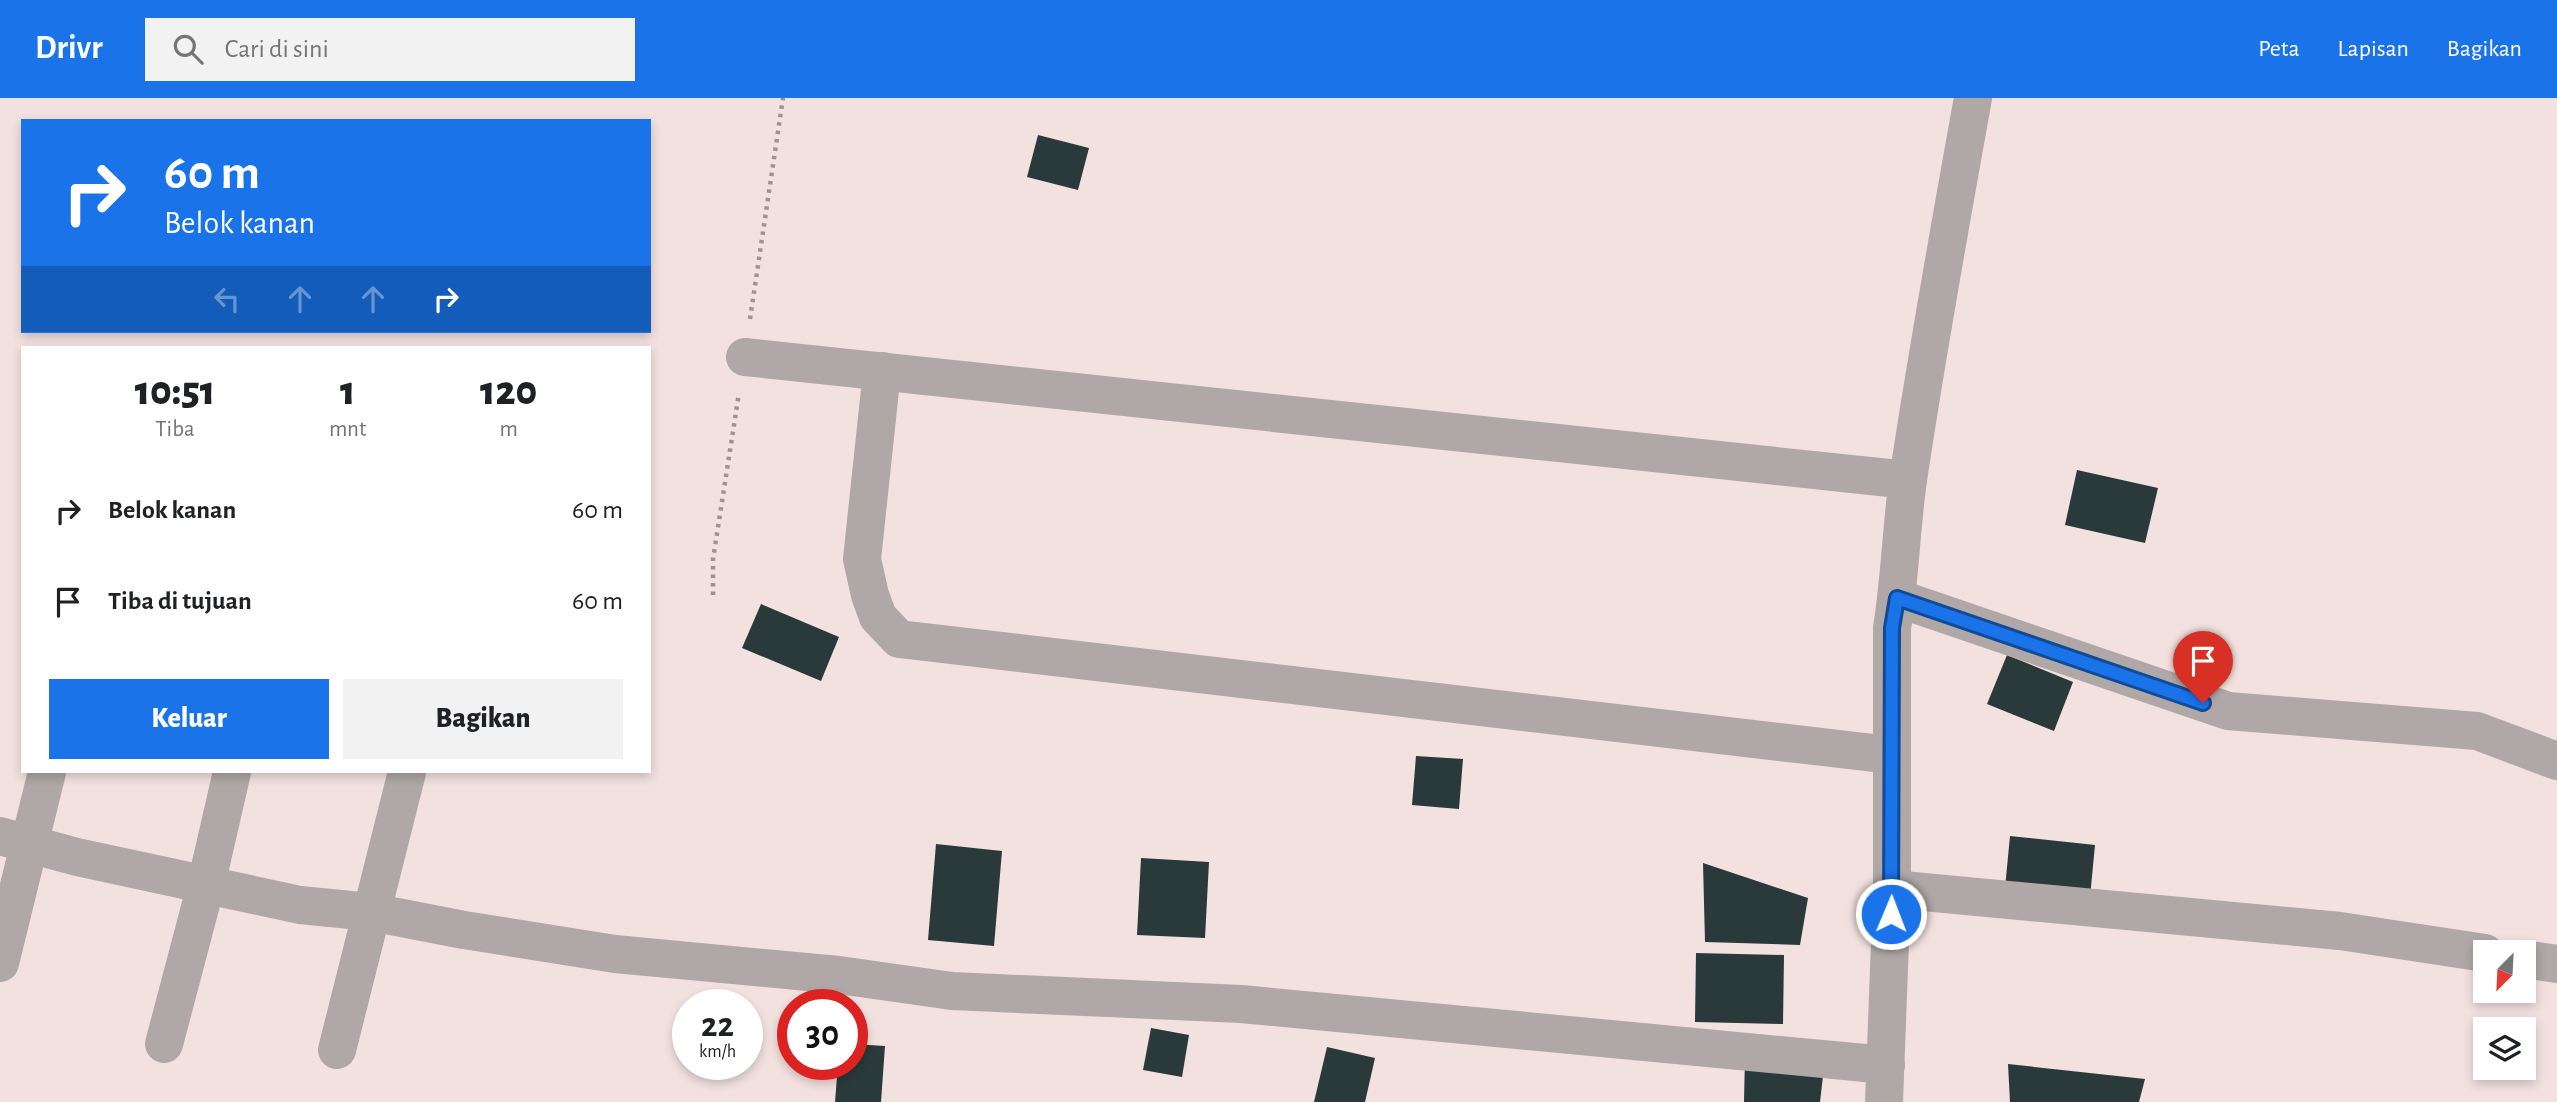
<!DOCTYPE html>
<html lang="id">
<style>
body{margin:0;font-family:"Alegreya Sans",sans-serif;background:#f2f2f2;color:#202124;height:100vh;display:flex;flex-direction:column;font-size:26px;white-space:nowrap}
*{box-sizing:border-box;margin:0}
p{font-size:23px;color:#757577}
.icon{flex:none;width:38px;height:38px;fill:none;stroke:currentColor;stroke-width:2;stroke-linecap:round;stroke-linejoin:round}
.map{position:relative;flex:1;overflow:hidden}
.drawer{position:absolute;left:21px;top:248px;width:630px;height:427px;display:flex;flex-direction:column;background:#fff;border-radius:0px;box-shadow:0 4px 10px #0003}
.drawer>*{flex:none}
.top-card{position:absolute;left:21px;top:21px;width:630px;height:214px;border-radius:0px;box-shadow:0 4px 10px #0003;background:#1a73e8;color:#fff;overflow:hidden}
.needle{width:46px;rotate:204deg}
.controls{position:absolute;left:2473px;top:842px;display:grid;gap:14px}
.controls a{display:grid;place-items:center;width:63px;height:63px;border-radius:0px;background:#fff;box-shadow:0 4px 10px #0003;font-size:35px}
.speed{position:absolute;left:672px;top:891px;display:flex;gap:14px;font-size:35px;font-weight:700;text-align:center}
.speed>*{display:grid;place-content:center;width:91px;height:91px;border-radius:50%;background:#fff;box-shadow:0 4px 10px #0003;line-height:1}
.speed small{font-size:18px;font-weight:400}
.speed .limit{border:10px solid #d22;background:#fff;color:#111}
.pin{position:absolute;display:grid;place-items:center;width:60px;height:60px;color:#fff;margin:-72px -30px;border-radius:50% 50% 50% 0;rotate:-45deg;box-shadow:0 0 7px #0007}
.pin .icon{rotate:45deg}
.me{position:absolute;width:77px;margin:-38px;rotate:1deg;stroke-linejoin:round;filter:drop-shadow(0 0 5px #0008)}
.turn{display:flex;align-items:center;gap:24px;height:147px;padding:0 28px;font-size:32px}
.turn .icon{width:91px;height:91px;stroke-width:2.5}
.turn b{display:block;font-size:49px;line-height:60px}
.lanes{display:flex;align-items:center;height:66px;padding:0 28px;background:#0003;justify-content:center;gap:35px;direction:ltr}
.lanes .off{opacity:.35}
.eta{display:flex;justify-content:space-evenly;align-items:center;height:119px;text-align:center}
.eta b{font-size:42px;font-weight:800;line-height:49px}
.action{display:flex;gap:14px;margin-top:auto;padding:14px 28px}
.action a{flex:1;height:80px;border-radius:0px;background:#1a73e8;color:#fff;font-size:28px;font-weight:800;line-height:80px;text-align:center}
.action a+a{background:#f2f2f2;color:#202124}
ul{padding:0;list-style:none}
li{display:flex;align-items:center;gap:21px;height:91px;padding:0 28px}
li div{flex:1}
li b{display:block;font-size:26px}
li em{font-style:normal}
header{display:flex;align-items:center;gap:42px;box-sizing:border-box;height:98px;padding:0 35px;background:#1a73e8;color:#fff}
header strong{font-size:33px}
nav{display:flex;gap:38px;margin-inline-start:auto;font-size:24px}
.search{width:490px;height:63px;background:#f2f2f2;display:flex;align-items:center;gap:18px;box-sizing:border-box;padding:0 24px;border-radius:0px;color:#757577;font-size:26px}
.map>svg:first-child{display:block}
</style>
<header>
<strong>Drivr</strong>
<div class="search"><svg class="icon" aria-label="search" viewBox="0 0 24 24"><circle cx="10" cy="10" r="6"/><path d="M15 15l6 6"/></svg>Cari di sini</div>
<nav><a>Peta</a><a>Lapisan</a><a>Bagikan</a></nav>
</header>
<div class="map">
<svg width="2557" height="1004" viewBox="0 0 2557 1004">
<rect width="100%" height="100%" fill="#f2e1df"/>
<g fill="#2a3939">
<polygon points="1038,37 1089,50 1078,92 1027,79"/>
<polygon points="2077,372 2158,390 2145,445 2065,427"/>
<polygon points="761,506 839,539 821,583 742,550"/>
<polygon points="2007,557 2073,584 2054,633 1987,606"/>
<polygon points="1416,658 1463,661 1459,711 1412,707"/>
<polygon points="2010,738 2095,747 2088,820 2003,811"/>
<polygon points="936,746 1002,753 994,848 928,842"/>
<polygon points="1141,760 1209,764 1205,840 1137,837"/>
<polygon points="1703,765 1808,800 1800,847 1705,844"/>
<polygon points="1696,855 1784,857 1783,926 1695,924"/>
<polygon points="1151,930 1189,937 1182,979 1143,972"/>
<polygon points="852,946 885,948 881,1004 835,1004 838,966 852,966"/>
<polygon points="1327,949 1375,960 1365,1004 1314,1004"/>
<polygon points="1745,957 1824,969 1820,1004 1744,1004"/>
<polygon points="2008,966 2145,981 2139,1004 2010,1004"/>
</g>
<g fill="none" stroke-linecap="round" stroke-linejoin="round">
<g stroke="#9f9291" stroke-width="4.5" stroke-dasharray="3.5 5" stroke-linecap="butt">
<polyline points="750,221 783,0"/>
<polyline points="713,497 713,461 739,295"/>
</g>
<g stroke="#afa8a7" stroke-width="38">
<polyline points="745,259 1908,382"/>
<polyline points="882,273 862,461 870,497 878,519 899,541 1891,657"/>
<polyline points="1897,500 2228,613 2477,633 2557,663"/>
<polyline points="0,738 77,759 300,807 371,814 464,832 615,856 839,877 952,893 1241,906 1886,967"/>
<polyline points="1892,791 2340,833 2485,855"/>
<polyline points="2524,861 2557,866"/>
<polyline points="0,865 47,674"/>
<polyline points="164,946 206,787 232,674"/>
<polyline points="337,952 407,674"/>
<path d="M1884,1004L1892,791V530C1900,481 1901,431 1908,382C1927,254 1950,127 1973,0"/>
</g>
</g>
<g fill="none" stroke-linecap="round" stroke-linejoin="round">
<g stroke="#114b97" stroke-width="18">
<polyline id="route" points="1891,816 1892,530 1897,500 2203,605"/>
</g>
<use href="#route" stroke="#1a73e8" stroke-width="12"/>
</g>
</svg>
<div class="controls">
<a><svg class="needle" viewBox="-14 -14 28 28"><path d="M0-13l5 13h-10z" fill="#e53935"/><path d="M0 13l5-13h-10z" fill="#757577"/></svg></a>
<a><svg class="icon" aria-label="layers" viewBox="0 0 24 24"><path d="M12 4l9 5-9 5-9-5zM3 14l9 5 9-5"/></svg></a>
</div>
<div class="speed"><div>22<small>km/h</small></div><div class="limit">30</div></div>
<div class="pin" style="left:2203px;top:605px;background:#d93025"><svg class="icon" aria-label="arrive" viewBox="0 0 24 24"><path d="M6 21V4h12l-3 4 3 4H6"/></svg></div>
<svg class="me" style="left:1891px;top:816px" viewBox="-20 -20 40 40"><circle r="17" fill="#1a73e8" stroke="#fff" stroke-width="3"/><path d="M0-11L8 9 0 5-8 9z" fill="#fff"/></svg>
<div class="top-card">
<div class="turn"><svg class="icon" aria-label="right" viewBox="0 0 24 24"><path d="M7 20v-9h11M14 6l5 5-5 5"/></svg><div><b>60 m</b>Belok kanan</div></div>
<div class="lanes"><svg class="icon off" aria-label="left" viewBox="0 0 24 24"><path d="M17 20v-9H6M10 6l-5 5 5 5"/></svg><svg class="icon off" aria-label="ahead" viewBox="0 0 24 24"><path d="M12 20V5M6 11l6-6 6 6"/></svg><svg class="icon off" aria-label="ahead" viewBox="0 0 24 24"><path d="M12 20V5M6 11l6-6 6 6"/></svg><svg class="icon" aria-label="right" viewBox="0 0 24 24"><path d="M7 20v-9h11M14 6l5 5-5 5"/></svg></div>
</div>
<section class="drawer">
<div class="eta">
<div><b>10:51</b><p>Tiba</p></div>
<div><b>1</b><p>mnt</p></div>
<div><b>120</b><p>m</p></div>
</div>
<ul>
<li><svg class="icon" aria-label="right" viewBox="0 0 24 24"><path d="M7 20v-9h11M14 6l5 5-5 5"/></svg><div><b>Belok kanan</b></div><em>60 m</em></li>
<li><svg class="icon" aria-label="arrive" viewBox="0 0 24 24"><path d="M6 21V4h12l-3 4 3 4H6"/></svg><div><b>Tiba di tujuan</b></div><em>60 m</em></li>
</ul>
<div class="action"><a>Keluar</a><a>Bagikan</a></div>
</section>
</div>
